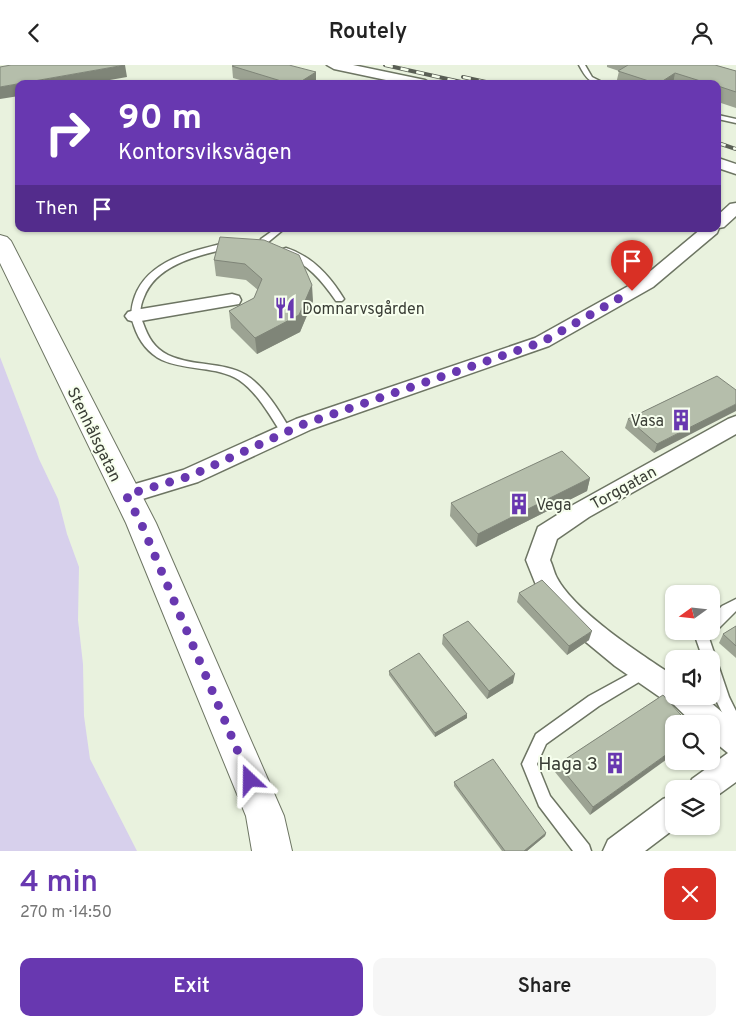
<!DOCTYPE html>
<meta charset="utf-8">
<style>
body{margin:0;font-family:Overpass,sans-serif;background:#f6f6f6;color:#222;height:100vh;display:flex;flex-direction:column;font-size:19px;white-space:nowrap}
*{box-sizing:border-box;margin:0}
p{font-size:16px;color:#767676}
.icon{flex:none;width:28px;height:28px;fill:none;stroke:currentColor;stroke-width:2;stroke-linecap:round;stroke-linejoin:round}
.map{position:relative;height:786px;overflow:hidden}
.panel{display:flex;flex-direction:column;background:#fff;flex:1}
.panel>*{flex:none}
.hud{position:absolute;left:15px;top:15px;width:706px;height:152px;border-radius:10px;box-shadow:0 1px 4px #0004;background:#6838b0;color:#fff;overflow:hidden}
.needle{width:32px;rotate:255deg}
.controls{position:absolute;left:665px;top:520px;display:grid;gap:10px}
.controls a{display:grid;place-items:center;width:55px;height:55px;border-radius:10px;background:#fff;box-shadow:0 1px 4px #0004;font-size:25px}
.pin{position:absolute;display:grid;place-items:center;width:42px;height:42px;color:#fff;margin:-51px -21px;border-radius:50% 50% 50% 0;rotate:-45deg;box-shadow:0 0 5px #0007}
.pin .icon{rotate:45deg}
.me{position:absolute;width:55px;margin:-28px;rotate:337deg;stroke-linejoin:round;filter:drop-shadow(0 0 4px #0008)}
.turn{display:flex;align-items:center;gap:18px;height:105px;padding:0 20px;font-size:22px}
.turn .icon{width:65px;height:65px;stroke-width:2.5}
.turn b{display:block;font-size:35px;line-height:42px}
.then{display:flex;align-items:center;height:48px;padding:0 20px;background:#0003;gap:10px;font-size:19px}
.round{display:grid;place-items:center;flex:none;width:52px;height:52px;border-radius:10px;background:#f6f6f6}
.head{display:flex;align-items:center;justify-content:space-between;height:85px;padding:0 20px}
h1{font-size:30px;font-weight:600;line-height:38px;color:#6838b0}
.cta{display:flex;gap:10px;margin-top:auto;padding:10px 20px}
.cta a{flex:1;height:58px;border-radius:10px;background:#6838b0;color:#fff;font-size:20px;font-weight:600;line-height:58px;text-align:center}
.cta a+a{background:#f6f6f6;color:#222}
header{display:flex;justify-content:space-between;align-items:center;height:65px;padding:0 20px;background:#fff;font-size:22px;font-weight:600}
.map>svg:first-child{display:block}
</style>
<header><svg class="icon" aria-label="back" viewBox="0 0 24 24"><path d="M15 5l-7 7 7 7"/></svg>Routely<svg class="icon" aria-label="person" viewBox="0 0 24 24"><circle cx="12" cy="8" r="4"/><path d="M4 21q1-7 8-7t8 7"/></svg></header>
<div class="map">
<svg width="736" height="786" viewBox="0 0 736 786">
<rect width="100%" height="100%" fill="#e9f2de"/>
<polygon fill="#d7d0ec" points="0,292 39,394 58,434 67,469 79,502 78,555 83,599 84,651 90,694 137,786 0,786"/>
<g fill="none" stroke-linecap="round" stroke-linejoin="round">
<g stroke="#6d7563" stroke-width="3">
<g id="lane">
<path d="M579,0H585L592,12L606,19C590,19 586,13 579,0Z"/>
<polygon points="718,50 736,54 736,58 718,54"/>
<polygon points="275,164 284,164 267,178 261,178 261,174"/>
<path d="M230,177L233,178V182C201,190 157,198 144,232C140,241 139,250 143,258C148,272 154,283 168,290C193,302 222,296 246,310C265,322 280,347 291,366L290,369H282C270,351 258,328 239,315C217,301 187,306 162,295C148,288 139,276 134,261C130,251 131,242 135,231C149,194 195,185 230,177Z"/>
<path d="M286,183C312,191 330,211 344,234L342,236H336C321,214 307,199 283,188V184Z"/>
<polygon points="736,534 736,546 709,573 729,632 736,646 736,668 731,666 715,633 711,621 711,594 703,594 695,571 698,566 711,566 711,553 722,541"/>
<polygon points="644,601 649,603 651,607 649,611 599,641 546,679 537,699 550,731 589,780 591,786 573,786 539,741 522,699 536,669 589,631"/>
</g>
</g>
<g stroke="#6d7563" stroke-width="3">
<g id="street">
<polygon points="327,0 353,0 425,15 432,19 405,19 334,4"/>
<polygon points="718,93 736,99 736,109 718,103"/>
<polygon points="736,138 736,151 724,162 719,163 717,168 653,222 549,281 312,364 198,417 126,439 118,436 114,430 118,424 183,405 296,354 535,273 641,214 701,164 718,164 718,150 730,139"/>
<polygon points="232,229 239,231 241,235 239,239 135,257 128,255 125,251 128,247 135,245"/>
<path d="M736,351V369L589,452L557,474L550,495C553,501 554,508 557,513C575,547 642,590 674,611V631H703L736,659V717L711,735V724H688L692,714L728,688L711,674V659H694L671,637L664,635L615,601L569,563L540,530L526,495L538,462L573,440L728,354Z"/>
<polygon points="674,730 674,761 678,761 645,786 603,786 608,775 663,734"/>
</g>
</g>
<g stroke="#6d7563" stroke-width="2">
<polygon id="secondary" points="0,170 7,172 11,176 156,458 284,751 292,786 252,786 246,751 126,458 0,198"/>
</g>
<use href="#lane" fill="#fff" fill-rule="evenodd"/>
<use href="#street" fill="#fff" fill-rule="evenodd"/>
<use href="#secondary" fill="#fff" fill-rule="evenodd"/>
<g stroke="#5a5f55" stroke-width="4">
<g id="rail">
<polyline points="385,0 470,19"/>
<polyline points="463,12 495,19"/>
<polyline points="718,78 736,84"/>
</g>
</g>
<use href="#rail" stroke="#f7ffee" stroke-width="2.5" stroke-dasharray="8" stroke-linecap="butt"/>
</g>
<g fill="#9ca393">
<polygon points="607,0 715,0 736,6 736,43 718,37 718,19 616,19 619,6 607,2"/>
<polygon points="232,1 316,7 316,19 254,19 233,13"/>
<polygon points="220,172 313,236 300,267 257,289 231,263 229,246 254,233 258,225 246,215 216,211 214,195"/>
<polygon points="717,311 654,388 625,363 628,354"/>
<polygon points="590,413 587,426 476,482 450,451 451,438"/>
<polygon points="519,528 589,575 567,590 517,537"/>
<polygon points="736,561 736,593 719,578 723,569"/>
<polygon points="443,570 513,618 487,634 442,579"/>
<polygon points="389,606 467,653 435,672 389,610"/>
<polygon points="663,630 590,750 555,707 558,699"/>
<polygon points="454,717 546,768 545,771 527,786 502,786 454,721"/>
</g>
<g fill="#7f8578">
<polygon points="125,0 127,12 87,19 19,19 19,31 0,34 0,22"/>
<polygon points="316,7 316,19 297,19"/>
<polygon points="675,8 673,19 659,19"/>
<polygon points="312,220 313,236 300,267 257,289 255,273"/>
<polygon points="736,339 736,346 654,388 657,379"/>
<polygon points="590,413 587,426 476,482 478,469"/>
<polygon points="592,566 589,575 567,590 569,581"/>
<polygon points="515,609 513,618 487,634 489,626"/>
<polygon points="467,649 467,653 435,672 435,668"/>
<polygon points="674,684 674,689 590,750 593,742"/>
<polygon points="546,768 545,771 527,786 524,786"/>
</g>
<g fill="#b5beab" stroke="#7f8578">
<polygon points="11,0 125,0 0,22 0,2"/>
<polygon points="234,0 289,0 316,7 297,19 291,19 232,1"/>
<polygon points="628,0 715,0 736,6 736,27 718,21 718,19 710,19 675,8 658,19 618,6"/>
<polygon points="220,172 264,175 299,190 312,220 299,250 255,273 229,246 254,233 262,214 245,199 214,195"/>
<polygon points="717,311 736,325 736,339 657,379 628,354"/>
<polygon points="562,386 590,413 478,469 451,438"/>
<polygon points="542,515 592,566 569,581 519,528"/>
<polygon points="468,556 515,609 489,626 443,570"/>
<polygon points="736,561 736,581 723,569"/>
<polygon points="419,588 467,649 435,668 389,606"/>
<polygon points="663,630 689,659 674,659 674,684 593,742 558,699"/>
<polygon points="493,694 546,768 524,786 505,786 454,717"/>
</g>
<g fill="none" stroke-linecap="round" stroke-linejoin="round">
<polyline stroke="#6838b0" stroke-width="9" stroke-dasharray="0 16.2" points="250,715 141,458 126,430 190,411 304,359 542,277 632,226"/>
</g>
<defs>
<g id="restaurant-bare" transform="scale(1.725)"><path d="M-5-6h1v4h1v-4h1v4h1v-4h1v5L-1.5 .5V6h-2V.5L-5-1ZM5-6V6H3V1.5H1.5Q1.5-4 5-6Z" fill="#6838b0" stroke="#f7ffee" stroke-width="2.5" paint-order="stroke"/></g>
<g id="building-bare" transform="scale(1.725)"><path d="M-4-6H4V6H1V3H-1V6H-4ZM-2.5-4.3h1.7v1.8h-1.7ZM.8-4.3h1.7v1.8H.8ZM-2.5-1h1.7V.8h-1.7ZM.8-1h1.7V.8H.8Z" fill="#6838b0" stroke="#f7ffee" stroke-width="2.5" paint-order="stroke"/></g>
</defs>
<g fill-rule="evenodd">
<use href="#restaurant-bare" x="285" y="243"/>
<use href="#building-bare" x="681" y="355"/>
<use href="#building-bare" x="519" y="439"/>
<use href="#building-bare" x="615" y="698"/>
</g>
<g text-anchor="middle" stroke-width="4" stroke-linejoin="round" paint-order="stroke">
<g font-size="16" fill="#3a3e36" stroke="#f7ffee" text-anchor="start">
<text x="302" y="249">Domnarvsgården</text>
<text x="664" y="361" text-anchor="end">Vasa</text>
<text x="536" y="445">Vega</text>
</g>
<g font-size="16" fill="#3a3e36" stroke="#f7ffee">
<text transform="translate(95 369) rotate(64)" y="6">Stenhålsgatan</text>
<text transform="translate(623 422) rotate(-29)" y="6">Torggatan</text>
</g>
<g font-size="19" fill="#3a3e36" stroke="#f7ffee" text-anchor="end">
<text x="598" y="705">Haga 3</text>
</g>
</g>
</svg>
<div class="controls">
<a><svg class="needle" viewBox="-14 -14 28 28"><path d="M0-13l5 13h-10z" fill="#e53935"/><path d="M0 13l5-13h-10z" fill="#767676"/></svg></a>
<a><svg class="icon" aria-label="sound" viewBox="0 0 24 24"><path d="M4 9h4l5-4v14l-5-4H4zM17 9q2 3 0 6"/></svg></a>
<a><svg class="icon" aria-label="search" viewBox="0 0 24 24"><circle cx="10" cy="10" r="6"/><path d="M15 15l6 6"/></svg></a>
<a><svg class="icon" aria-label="layers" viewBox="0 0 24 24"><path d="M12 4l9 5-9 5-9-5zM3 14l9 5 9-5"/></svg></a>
</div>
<div class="pin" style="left:632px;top:226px;background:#d93025"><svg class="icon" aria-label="arrive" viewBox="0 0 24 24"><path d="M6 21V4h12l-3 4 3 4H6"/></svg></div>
<svg class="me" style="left:250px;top:715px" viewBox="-20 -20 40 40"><path d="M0-17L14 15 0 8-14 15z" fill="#6838b0" stroke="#fff" stroke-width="4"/></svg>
<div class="hud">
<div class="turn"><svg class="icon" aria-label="right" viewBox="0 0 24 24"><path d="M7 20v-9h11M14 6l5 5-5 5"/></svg><div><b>90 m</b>Kontorsviksvägen</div></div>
<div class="then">Then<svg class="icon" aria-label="arrive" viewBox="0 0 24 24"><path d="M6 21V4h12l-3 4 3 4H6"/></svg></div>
</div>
</div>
<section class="panel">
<div class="head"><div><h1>4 min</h1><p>270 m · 14:50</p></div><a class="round" style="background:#d93025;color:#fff"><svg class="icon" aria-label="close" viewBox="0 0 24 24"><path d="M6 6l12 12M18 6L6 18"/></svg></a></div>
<div class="cta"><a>Exit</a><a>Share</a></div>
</section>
